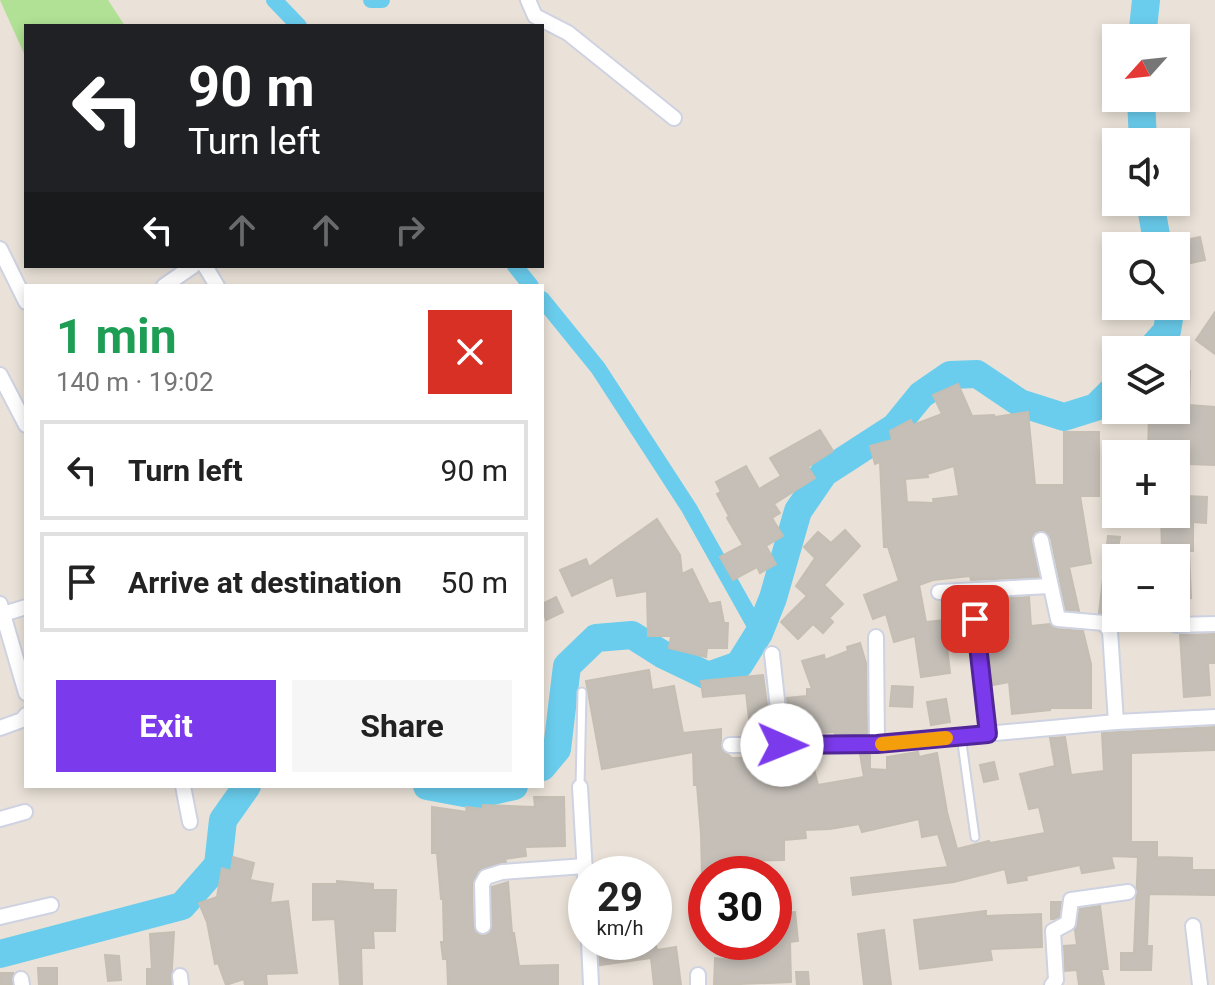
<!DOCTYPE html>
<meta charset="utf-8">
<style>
body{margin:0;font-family:Roboto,sans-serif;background:#f6f6f6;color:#222;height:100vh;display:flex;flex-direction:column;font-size:30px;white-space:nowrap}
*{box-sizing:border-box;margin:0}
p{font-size:26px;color:#767676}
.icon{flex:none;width:44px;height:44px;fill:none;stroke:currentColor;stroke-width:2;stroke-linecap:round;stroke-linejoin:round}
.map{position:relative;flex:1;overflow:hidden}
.sheet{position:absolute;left:24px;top:284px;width:520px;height:504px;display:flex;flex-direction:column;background:#fff;border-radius:0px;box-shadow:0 4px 12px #0003}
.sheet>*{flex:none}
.hud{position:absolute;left:24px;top:24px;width:520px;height:244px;border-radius:0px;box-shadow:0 4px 12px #0003;background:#202124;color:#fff;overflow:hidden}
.needle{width:52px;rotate:243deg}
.tools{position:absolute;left:1102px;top:24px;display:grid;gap:16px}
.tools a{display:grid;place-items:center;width:88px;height:88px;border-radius:0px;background:#fff;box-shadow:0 4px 12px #0003;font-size:40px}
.speed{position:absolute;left:568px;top:856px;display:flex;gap:16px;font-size:40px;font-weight:700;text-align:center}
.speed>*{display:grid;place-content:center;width:104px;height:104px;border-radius:50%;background:#fff;box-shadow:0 4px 12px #0003;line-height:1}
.speed small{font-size:20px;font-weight:400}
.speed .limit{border:12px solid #d22;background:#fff;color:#111}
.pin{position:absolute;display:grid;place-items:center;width:68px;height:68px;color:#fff;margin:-34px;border-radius:16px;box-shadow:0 4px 12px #0006}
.me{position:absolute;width:88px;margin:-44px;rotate:91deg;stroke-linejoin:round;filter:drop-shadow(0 0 6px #0008)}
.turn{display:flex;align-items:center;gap:28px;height:168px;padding:0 32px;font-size:36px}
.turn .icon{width:104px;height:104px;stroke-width:2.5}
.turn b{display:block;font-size:56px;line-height:68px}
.lanes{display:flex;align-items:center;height:76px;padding:0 32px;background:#0003;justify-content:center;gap:40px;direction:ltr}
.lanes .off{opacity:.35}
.round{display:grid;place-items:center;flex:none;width:84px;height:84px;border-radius:0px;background:#f6f6f6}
.head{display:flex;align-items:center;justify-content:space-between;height:136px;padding:0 32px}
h1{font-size:48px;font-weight:700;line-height:60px;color:#1e9e55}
.action{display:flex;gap:16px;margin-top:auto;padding:16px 32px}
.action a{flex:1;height:92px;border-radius:0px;background:#7c3aed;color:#fff;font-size:32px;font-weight:700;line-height:92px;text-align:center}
.action a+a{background:#f6f6f6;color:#222}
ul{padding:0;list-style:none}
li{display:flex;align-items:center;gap:24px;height:100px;margin:0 16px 12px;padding:0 16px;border:4px solid #e0e0e0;border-radius:0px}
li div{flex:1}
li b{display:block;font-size:30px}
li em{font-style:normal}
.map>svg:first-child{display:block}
</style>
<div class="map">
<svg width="1215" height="985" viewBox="0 0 1215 985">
<rect width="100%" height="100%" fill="#eae2d8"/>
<polygon fill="#b0e194" points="0,0 108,0 125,26 26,26 26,58"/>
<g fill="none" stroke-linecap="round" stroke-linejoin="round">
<g stroke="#6acded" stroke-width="16">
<polyline points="274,0 299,26"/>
<polyline points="371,0 382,0"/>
<polyline points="515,266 531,286"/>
<polyline points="542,299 598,368 689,508 759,633"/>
</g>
<g stroke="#6acded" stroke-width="28">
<polyline points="1142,38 1146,0"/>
<polyline points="1141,98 1143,142"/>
<polyline points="1150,202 1158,246"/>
<polyline points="1150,350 1167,331 1171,306"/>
<polyline points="542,767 557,749 567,666 596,638 632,635 662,654 708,676 739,665 759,633 773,598 798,511 824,473 895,427 921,395 950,375 977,374 1020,403 1064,417 1096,407 1116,387"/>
<polyline points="427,786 475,795 514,786"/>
<polyline points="0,954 182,906 218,865 223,820 247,786"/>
</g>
</g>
<g fill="#c5bfb8" stroke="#c5beb3" stroke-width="2" fill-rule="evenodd">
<polygon points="1200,237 1205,260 1186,264 1181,241"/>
<polygon points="1215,312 1215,354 1196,340"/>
<polygon points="1176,371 1190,371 1189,405 1215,407 1215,465 1189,464 1190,449 1163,448 1163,454 1148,454 1149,413 1176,414"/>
<path d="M958,384L972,416L994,415L995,417L1028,412L1035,485H1064V432H1099V496H1080L1091,563L1069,567L1079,611L1066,610L1051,538L1043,530L1035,532L1031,538L1039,577L971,580L970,576L933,580L919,585L926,622L944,620L950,673L921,677L915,636L894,642L886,614L873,619L864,595L899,581L888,547H884L880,462L875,464L870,446L892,440L890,431L911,420L913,425L942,414L933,395ZM954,466L959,496L933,499L934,503L907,502L905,479L928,477L927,474Z"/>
<polygon points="820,430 833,451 808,467 815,478 774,504 780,513 772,518 783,536 766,546 776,564 760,573 757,567 733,580 720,557 743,545 727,518 729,516 717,494 721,492 716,482 746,466 759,489 781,476 770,458"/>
<polygon points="1185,496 1207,497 1206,523 1193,522 1193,551 1189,551 1191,598 1176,599 1176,551 1162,552 1161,514 1184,514"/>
<polygon points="657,519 680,555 682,574 692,569 709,604 720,602 724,623 728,623 727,648 707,648 706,657 669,648 671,636 648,636 647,591 617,596 613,577 572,596 560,570 586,559 589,567"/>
<polygon points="845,530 860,546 824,585 843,604 829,618 833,622 823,633 813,624 798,639 781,622 807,596 796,586 815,558 804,547 818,532 831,543"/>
<polygon points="1108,536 1120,537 1116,558 1116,616 1099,613"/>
<polygon points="556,597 563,612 546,620 542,604"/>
<polygon points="1029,597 1031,626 1050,624 1057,629 1083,631 1091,664 1091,708 1050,708 1050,710 1012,714 1009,682 993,685 987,638 1002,635 999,610 995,610 994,599"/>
<polygon points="1215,634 1215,663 1208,663 1210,695 1184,697 1180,635"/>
<polygon points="860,643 866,663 867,734 835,734 835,732 791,735 787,698 807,696 807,689 812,689 802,661 824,655 825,660 848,651 847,647"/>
<polygon points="649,670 652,690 674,686 683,733 721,729 721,749 732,758 811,757 818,785 864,777 860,754 870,754 870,769 887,770 887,757 918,752 919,757 937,753 947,812 957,849 989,841 990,843 1045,833 1039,807 1029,809 1020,774 1055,766 1050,738 1065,737 1071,775 1104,771 1102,733 1215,727 1215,750 1131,753 1131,842 1157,842 1157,857 1192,858 1192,870 1215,870 1215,895 1149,894 1147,946 1152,946 1151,970 1121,970 1121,953 1134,953 1138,857 1111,856 1114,868 1082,873 1080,865 1026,876 1027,880 1008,883 1005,869 954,882 853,895 851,878 948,867 938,834 922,837 919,819 862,832 859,824 830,829 805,830 806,838 784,840 784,860 728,861 728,874 702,874 701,834 697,785 694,785 693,752 602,769 586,681"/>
<polygon points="763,675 771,735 751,735 746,693 703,697 701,681"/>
<polygon points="892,686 913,687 912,707 890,706"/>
<polygon points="946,699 950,722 931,725 927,702"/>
<polygon points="994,762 998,779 984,782 980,765"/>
<polygon points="534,797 564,797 565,846 525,847 526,856 505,859 506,862 478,871 472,884 473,926 479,935 484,936 491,931 492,887 508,882 512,933 514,933 519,966 558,965 558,985 448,985 447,959 443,959 441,942 444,942 443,899 441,899 437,853 432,853 432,807 467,812 466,807 483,809 483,805 535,807"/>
<polygon points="233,857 254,863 250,880 273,884 270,903 288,901 297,973 266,974 267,985 245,985 244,979 226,985 218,963 215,964 207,922 199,903 217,897 222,868 231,871"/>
<polygon points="337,881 373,884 373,890 396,890 395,931 373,931 374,948 361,948 362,985 340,985 335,919 313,920 313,884 337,884"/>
<polygon points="1051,902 1061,902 1059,917 1054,919 1051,919"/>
<polygon points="1100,906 1108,969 1101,969 1104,985 1079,985 1077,970 1065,971 1064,946 1077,945 1075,930 1080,909"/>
<polygon points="986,911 986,916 1041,914 1042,947 990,949 992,960 920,969 914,920"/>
<polygon points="795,912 798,941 790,942 791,982 714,985 715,958 732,960 732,942 777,942 774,914"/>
<polygon points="884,930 891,985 864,985 858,934"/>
<polygon points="174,932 171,985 147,985 147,969 152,969 150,934"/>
<polygon points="599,942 655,942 657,950 676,947 681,985 654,985 651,958 600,965"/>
<polygon points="105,955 119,956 121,980 108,981"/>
<polygon points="38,968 57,968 57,984 39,985"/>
<polygon points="796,972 808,972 809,985 797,985"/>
<polygon points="0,973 13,973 12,985 0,985"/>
</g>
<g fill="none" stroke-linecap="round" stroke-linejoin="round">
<g stroke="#ced2e1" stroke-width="11">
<g id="service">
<polyline points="961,736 975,837"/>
<polyline points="580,787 582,692"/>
</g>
</g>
<g stroke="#ced2e1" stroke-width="18">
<g id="minor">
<polyline points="528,0 535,16 568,33 674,118"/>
<polyline points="0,249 26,302"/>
<polyline points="205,266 217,286"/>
<polyline points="164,286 193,266"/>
<polyline points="0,375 26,425"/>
<polyline points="1041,540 1058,619 1104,623 1110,631 1116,722"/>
<polyline points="939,592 1050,586"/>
<polyline points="0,604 26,693"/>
<polyline points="0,615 26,607"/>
<polyline points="975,619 988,734"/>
<polyline points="1176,625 1215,624"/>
<polyline points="876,637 877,744"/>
<polyline points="772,654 782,745"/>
<polyline points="0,728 22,720 26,715"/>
<polyline points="730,745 877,744 1116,722 1215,717"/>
<polyline points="183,786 190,822"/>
<polyline points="580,787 586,891"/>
<polyline points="0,819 25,812"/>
<polyline points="0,917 51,905"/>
<polyline points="483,926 482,884 486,877 502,872 585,866"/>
<polyline points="1193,926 1200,985"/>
<polyline points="589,942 591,985"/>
<polyline points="698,975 698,985"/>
<polyline points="180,976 181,985"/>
<polyline points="21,979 22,985"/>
<polyline points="1052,985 1056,980 1053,931 1068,923 1071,900 1128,892"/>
</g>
</g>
<use href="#service" stroke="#fff" stroke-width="7"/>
<use href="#minor" stroke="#fff" stroke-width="14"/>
</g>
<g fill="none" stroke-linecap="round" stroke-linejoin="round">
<g stroke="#51269a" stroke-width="20">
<polyline id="route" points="782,745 877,744 988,734 975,619"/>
</g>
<use href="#route" stroke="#7c3aed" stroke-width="14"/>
<polyline stroke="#f59e0b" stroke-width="14" points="882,744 946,738"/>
</g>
</svg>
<div class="tools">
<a><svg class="needle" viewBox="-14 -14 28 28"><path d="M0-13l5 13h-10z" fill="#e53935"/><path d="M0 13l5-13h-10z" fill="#767676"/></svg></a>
<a><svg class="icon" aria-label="sound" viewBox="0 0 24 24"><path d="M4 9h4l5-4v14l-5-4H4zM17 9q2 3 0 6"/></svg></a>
<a><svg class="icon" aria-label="search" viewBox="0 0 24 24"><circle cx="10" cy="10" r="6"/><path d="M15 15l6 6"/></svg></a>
<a><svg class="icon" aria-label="layers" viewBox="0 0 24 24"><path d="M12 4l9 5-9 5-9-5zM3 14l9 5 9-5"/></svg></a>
<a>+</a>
<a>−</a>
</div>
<div class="speed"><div>29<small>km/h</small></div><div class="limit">30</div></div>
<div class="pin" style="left:975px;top:619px;background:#d93025"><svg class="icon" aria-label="arrive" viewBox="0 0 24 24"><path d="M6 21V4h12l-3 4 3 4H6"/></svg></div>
<svg class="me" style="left:782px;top:745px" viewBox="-20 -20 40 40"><circle r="19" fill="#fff"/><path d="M0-13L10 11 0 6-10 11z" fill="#7c3aed"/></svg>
<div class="hud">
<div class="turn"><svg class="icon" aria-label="left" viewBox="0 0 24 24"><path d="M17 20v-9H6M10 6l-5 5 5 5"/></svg><div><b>90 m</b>Turn left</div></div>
<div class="lanes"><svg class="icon" aria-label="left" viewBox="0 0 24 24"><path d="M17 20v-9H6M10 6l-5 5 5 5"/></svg><svg class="icon off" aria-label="ahead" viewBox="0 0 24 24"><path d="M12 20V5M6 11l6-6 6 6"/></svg><svg class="icon off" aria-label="ahead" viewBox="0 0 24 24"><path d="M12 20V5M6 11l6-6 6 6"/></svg><svg class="icon off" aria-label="right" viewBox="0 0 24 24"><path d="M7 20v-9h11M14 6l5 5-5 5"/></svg></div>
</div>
<section class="sheet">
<div class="head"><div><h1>1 min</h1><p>140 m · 19:02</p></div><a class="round" style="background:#d93025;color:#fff"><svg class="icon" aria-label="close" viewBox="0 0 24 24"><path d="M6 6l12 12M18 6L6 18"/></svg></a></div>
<ul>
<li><svg class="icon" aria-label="left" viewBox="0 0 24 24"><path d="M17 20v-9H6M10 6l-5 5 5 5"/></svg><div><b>Turn left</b></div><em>90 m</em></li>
<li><svg class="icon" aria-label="arrive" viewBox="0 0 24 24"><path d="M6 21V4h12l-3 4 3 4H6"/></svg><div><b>Arrive at destination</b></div><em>50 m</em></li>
</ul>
<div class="action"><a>Exit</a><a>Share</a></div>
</section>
</div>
